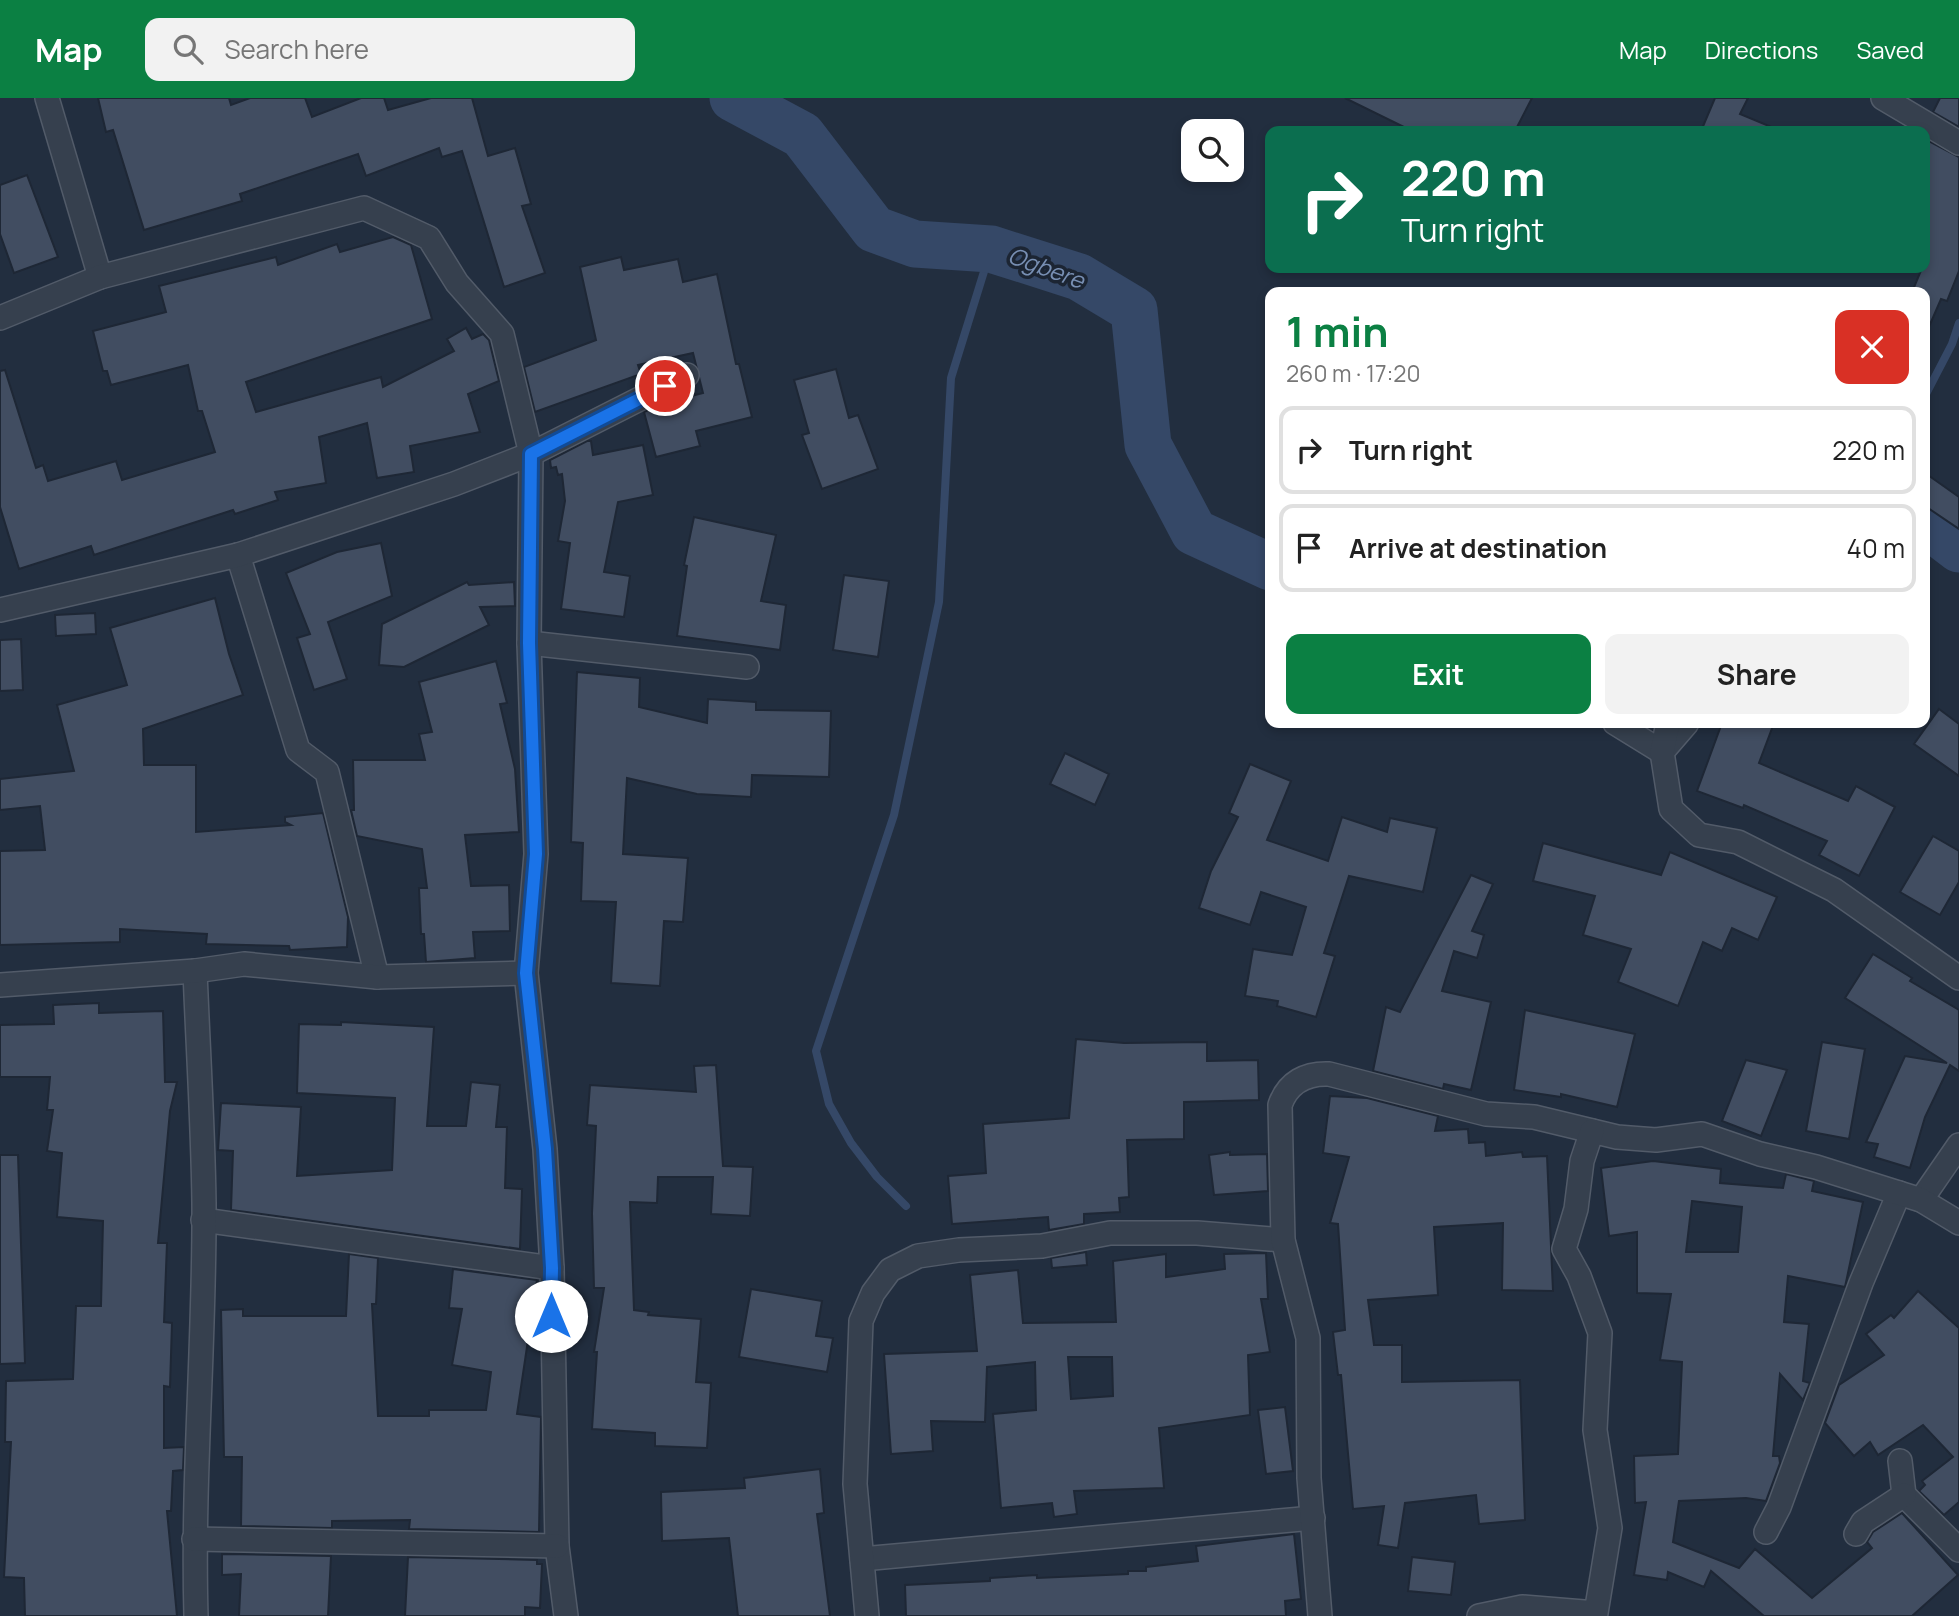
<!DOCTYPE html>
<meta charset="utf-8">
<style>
body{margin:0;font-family:Manrope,sans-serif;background:#f2f2f2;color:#222;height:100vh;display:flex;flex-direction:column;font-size:26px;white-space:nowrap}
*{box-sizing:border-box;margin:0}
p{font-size:23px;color:#767676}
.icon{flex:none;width:38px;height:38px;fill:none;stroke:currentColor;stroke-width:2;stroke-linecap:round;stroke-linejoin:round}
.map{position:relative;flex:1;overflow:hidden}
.drawer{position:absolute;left:1265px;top:189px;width:665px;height:441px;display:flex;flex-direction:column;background:#fff;border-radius:14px;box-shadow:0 4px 10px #0003}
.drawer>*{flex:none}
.hud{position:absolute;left:1265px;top:28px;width:665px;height:147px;border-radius:14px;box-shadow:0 4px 10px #0003;background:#0b6e4f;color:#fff;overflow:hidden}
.controls{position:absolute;left:1181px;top:21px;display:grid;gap:14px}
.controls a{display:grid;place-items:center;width:63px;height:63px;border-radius:14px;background:#fff;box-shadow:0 4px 10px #0003;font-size:35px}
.pin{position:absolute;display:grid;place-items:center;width:60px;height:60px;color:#fff;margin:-30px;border:4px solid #fff;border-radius:50%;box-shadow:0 2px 7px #0007}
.me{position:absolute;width:77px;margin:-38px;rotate:0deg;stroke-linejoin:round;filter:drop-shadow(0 0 5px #0008)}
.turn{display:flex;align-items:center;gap:24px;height:147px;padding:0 21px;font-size:32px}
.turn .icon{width:91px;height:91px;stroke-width:2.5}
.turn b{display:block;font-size:49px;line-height:60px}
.round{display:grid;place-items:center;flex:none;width:74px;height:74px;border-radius:14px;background:#f2f2f2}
.headline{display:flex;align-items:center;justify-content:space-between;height:119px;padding:0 21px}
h1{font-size:42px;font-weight:700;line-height:52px;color:#0b8043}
.action{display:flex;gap:14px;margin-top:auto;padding:14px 21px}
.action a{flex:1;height:80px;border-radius:14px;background:#0b8043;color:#fff;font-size:28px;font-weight:700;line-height:80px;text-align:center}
.action a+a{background:#f2f2f2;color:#222}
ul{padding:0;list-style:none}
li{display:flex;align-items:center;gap:21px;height:88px;margin:0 14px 10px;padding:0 7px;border:4px solid #e0e0e0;border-radius:14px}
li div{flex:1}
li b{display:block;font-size:26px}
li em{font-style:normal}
header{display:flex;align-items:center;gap:42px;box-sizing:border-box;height:98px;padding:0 35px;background:#0b8043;color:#fff}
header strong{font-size:33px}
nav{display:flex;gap:38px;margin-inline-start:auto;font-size:24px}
.search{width:490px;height:63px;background:#f2f2f2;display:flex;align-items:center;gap:18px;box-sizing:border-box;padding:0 24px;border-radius:14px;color:#767676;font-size:26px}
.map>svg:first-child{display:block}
</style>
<header>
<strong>Map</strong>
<div class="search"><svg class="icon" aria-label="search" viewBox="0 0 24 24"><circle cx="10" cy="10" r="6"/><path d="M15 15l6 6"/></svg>Search here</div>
<nav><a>Map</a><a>Directions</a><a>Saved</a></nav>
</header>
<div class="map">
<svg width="1959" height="1518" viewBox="0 0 1959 1518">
<rect width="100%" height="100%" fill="#222e3f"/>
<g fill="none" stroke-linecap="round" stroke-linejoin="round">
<g stroke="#354867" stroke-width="8">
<polyline points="1925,298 1952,246 1959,225"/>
<polyline points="906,1108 877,1079 851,1045 829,1006 816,953 894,717 939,504 951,280 991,151"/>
</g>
<g stroke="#354867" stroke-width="47">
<polyline points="733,0 802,37 874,131 915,146 991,151 1079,179 1134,212 1148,347 1194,434 1270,469"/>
<polyline points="1925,425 1959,451"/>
</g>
</g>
<g fill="#414d61" stroke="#1e2735" stroke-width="2" fill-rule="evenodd">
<polygon points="98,0 229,0 231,7 250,0 305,0 312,19 361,0 384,0 388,12 431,0 472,0 488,58 515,50 531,106 522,108 545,175 504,189 462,53 442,59 439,50 366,78 358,56 240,96 242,103 144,132 113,32 106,34"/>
<polygon points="1345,0 1532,0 1515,33 1412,33"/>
<polygon points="1715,0 1748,0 1740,16 1781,33 1701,33"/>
<polygon points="1940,0 1959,0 1959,29 1933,14"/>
<polygon points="1925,41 1959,59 1959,173 1947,203 1941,201 1925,238 1925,194 1912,194 1922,170 1925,170"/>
<polygon points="27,77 58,159 14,175 0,136 0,87"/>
<polygon points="393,139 411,147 432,221 246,284 256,314 381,279 383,289 454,253 447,241 466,230 472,241 483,236 489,242 499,283 468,296 480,334 410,348 414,374 377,380 367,325 319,339 326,385 275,394 278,402 235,416 233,412 94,457 91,448 19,471 0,409 0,273 5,272 36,370 43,367 48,383 116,363 122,382 215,354 202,313 198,313 188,267 111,287 107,273 103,273 93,233 166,214 159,188 276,159 278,167 337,146 340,154"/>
<polygon points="621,159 624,172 678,161 683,184 717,176 736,266 739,266 752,319 696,333 700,348 656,359 644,314 663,305 703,295 693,255 638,267 641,276 535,314 524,269 596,242 580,169"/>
<polygon points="836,271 849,320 858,317 878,371 822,391 802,337 809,335 794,282"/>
<polygon points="587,343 591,343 593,357 643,347 653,397 618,404 604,474 630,478 624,519 561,511 570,445 558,443 565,403 562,376 558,377 556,369 551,370 550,362"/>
<polygon points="1925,375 1959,399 1959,431 1925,408"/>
<polygon points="694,419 776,437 761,503 786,507 780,552 677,538 687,468 684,467"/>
<polygon points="381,445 392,498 328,524 347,581 314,592 297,540 310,536 286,475 337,454"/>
<polygon points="844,477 889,483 878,559 833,552"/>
<polygon points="467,484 469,487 514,484 515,508 480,509 489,527 404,569 379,567 382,526"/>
<polygon points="215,500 229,556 243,597 143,631 144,667 196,667 196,734 291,727 285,724 285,719 323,715 348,819 347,849 290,852 289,848 206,846 207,836 120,831 120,844 0,847 0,753 45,752 40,708 0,712 0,681 74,673 57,607 127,587 110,530"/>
<polygon points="95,515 96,536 56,538 55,517"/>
<polygon points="21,541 23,592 0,593 0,542"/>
<polygon points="496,563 507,605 500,606 515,671 519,734 465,737 471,788 509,787 510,833 473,834 475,860 426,864 424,836 421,836 419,790 427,790 422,751 357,738 351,712 354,712 353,662 425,662 419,636 432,634 419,584"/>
<polygon points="577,574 640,580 639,609 707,625 708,601 756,604 756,612 831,613 829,679 752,677 751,699 697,696 627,680 623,756 688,760 683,824 664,823 660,888 611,885 616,804 581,803 583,745 571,744"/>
<polygon points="1939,611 1959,626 1959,678 1914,646"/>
<polygon points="1722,625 1774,625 1759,665 1848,703 1856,688 1895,709 1859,778 1819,757 1827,743 1744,707 1743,710 1697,693"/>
<polygon points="1065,655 1109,676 1095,707 1050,686"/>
<polygon points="1250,666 1291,683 1267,742 1328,763 1342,719 1387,734 1390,720 1437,730 1423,794 1349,778 1324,855 1335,858 1316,919 1277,908 1278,903 1245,898 1253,851 1292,857 1306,809 1261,794 1250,827 1199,810 1211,773 1238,719 1229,715"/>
<polygon points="1933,738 1959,753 1959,784 1940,817 1900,794"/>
<polygon points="1543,745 1661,777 1670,754 1777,799 1758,842 1732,830 1722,853 1703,844 1678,908 1618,884 1631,851 1583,837 1595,798 1533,783"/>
<polygon points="1471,777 1493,786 1472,833 1484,837 1477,860 1454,853 1442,893 1491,904 1471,992 1444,986 1443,991 1373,973 1386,909 1400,914"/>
<polygon points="1873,856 1912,880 1910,883 1959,912 1959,973 1950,967 1925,1019 1910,1070 1874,1059 1878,1046 1866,1044 1905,958 1947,965 1845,900"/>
<polygon points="99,905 99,915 163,913 165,984 177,984 170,1013 158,1145 167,1145 164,1224 172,1225 170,1289 164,1288 164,1350 184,1349 183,1372 173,1373 171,1413 167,1413 177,1518 25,1518 24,1480 4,1479 11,1344 5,1344 6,1283 73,1281 76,1208 101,1208 103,1123 57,1119 62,1055 47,1053 53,1012 47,1012 50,979 0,979 0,927 54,926 53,907"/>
<polygon points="1525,912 1635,936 1617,1009 1561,996 1561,999 1514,992"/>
<polygon points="341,924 434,929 427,1028 466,1028 471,984 500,987 496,1029 507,1029 505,1090 522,1091 520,1151 231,1112 233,1053 218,1052 221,1005 301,1009 297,1078 392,1072 395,1000 297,995 299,926 341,927"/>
<polygon points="1076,941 1124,945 1207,944 1207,963 1258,962 1259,1002 1184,1004 1184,1041 1127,1042 1129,1099 1119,1100 1120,1114 1084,1116 1084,1126 1049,1132 1048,1119 952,1126 948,1078 986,1075 983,1026 1069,1020"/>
<polygon points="1822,944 1865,951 1849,1041 1806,1033"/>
<polygon points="1746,962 1787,972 1761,1038 1722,1023"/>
<polygon points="716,967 723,1068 753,1069 750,1118 711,1116 713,1079 658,1079 657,1105 630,1104 634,1212 649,1214 648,1217 701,1221 696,1284 711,1285 707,1350 655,1348 655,1335 592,1331 597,1254 594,1254 604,1190 594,1190 592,1115 596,1028 587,1027 590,987 696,994 694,968"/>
<polygon points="1330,998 1367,1000 1438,1018 1435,1033 1468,1031 1469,1045 1485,1044 1486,1058 1522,1054 1523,1059 1547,1058 1553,1193 1502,1192 1503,1125 1434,1129 1438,1197 1368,1202 1374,1247 1402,1247 1402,1284 1520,1282 1525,1422 1479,1426 1476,1397 1405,1405 1398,1450 1378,1447 1384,1408 1353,1411 1341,1277 1338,1277 1333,1234 1345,1232 1338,1126 1330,1125 1349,1059 1323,1055"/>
<polygon points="1230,1054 1230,1057 1267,1056 1268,1093 1214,1097 1209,1057"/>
<polygon points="0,1057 18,1057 25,1265 0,1266"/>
<path d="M1653,1063L1721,1071L1720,1085L1783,1090L1786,1076L1814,1083L1812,1093L1863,1104L1845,1189L1788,1178L1784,1224L1809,1226L1803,1283L1810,1285L1803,1302L1780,1276L1773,1358H1779L1780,1365L1766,1403L1746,1400L1679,1403L1673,1444L1739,1470L1755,1451L1812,1500L1872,1450L1867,1444L1873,1434L1902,1415L1958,1477L1912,1518H1764L1711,1473L1704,1489L1668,1474L1667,1482L1634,1477L1646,1404L1635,1405L1634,1358L1678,1356L1682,1264L1660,1262L1671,1196L1637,1195V1134L1609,1138L1601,1070ZM1692,1103L1742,1109L1738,1154H1686Z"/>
<polygon points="1086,1154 1087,1167 1052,1170 1051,1160"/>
<path d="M1266,1155L1268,1201H1261L1270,1254L1248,1257L1250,1317L1159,1330L1164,1390L1074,1393L1077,1416L1054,1419L1052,1405L1001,1410L993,1316L1036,1312L1035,1264L987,1269L985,1324L931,1323L933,1353L891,1356L884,1256L977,1253L970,1177L1018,1172L1023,1225L1116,1224L1113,1163L1166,1156V1179L1225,1171L1224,1156ZM1068,1259H1112L1113,1298L1071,1301Z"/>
<polygon points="349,1156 378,1160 376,1206 372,1206 378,1318 429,1318 429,1312 486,1312 491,1274 452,1267 462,1211 449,1210 453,1171 537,1182 517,1316 541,1319 539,1434 409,1431 410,1422 332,1423 332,1430 241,1428 242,1359 224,1359 221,1212 243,1211 243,1218 346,1218"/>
<polygon points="751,1191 822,1203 816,1238 833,1240 827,1274 739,1259"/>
<polygon points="1918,1193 1959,1230 1959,1404 1944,1417 1919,1393 1925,1387 1922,1383 1953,1359 1923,1327 1878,1357 1870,1344 1854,1358 1825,1325 1839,1287 1884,1257 1866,1236 1891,1217 1894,1220"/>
<polygon points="1285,1309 1293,1373 1266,1376 1258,1312"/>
<polygon points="820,1371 824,1415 817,1416 830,1518 738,1518 729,1440 662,1443 661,1394 745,1390 744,1380"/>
<polygon points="1294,1436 1301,1501 1285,1503 1286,1518 906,1518 905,1487 990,1483 990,1480 1037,1477 1037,1480 1128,1476 1128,1473 1146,1473 1146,1469 1198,1463 1196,1448"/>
<polygon points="222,1456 331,1458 328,1518 239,1518 241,1476 222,1477"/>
<polygon points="408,1459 537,1462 537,1466 542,1466 540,1510 525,1509 525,1518 405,1518"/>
<polygon points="1412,1459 1455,1464 1451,1497 1408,1493"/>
</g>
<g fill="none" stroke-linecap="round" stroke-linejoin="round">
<g stroke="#525b69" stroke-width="26">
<g id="street">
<polyline points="47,0 100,179"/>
<polyline points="1883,0 1959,45"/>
<polyline points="0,220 100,179 364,110 429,140 457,185 502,236 531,356 529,545 536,756 526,875 545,1051 552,1170 203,1122"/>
<polyline points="238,457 298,652 327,674 377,879"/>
<polyline points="0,512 238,457 454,386 531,356 687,277"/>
<polyline points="529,545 747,569"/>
<polyline points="1615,625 1662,654 1687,625"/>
<polyline points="1668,625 1662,654 1671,711 1699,737 1738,744 1834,792 1959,880"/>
<path d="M195,873C198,950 203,1028 204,1105C205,1243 192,1381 196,1518"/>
<polyline points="0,887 195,873 244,866 377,879 526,875"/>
<polyline points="1921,1102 1959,1047"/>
<polyline points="552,1170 557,1448 566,1518"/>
<polyline points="1900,1363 1904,1397 1959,1452"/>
<polyline points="1766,1434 1779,1409 1861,1185 1899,1095"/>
<polyline points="1856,1436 1863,1424 1904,1397"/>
<polyline points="194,1441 557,1448"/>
<polyline points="862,1461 1313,1420"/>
<polyline points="867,1518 855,1386 861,1223 873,1195 890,1172 918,1158 959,1152 1042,1148 1110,1135 1197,1135 1283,1142"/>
<path d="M1320,1518L1309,1380L1308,1240L1283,1142L1280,1007C1288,984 1306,975 1329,976L1486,1016L1534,1019L1617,1039L1656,1042L1702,1036L1760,1056L1816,1069L1921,1102L1959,1125"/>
<polyline points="1479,1518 1522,1509 1596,1515 1610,1430 1595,1332 1600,1235 1579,1178 1564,1151 1576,1111 1582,1063 1592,1033"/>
</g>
</g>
<use href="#street" stroke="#36404e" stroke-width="23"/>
</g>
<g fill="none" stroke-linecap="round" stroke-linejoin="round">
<g stroke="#114b97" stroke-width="18">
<polyline id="route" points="551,1218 552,1170 545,1051 526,875 536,756 529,545 531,356 665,288"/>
</g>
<use href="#route" stroke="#1a73e8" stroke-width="12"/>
</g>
<g text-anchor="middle" stroke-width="7" stroke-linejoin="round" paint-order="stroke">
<g font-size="23" font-style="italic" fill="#788fb3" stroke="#1c2533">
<text transform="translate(1046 170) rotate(20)" y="8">Ogbere</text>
</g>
</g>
</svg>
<div class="controls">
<a><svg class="icon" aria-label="search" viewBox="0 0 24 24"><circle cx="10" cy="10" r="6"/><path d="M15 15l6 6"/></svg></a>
</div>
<div class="pin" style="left:665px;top:288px;background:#d93025"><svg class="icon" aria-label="arrive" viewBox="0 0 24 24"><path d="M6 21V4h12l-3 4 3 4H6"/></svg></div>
<svg class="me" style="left:551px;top:1218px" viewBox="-20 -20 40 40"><circle r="19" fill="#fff"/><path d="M0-13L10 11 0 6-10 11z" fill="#1a73e8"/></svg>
<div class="hud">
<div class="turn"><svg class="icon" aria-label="right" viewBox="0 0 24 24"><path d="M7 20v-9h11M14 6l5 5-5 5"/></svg><div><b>220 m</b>Turn right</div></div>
</div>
<section class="drawer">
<div class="headline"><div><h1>1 min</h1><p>260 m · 17:20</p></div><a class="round" style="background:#d93025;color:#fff"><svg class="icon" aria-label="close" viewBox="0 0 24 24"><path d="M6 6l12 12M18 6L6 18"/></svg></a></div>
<ul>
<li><svg class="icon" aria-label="right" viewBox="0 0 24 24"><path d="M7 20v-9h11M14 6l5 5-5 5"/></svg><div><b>Turn right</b></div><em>220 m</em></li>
<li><svg class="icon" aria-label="arrive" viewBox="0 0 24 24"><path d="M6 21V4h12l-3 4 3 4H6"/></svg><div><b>Arrive at destination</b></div><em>40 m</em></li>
</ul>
<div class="action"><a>Exit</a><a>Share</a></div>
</section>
</div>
